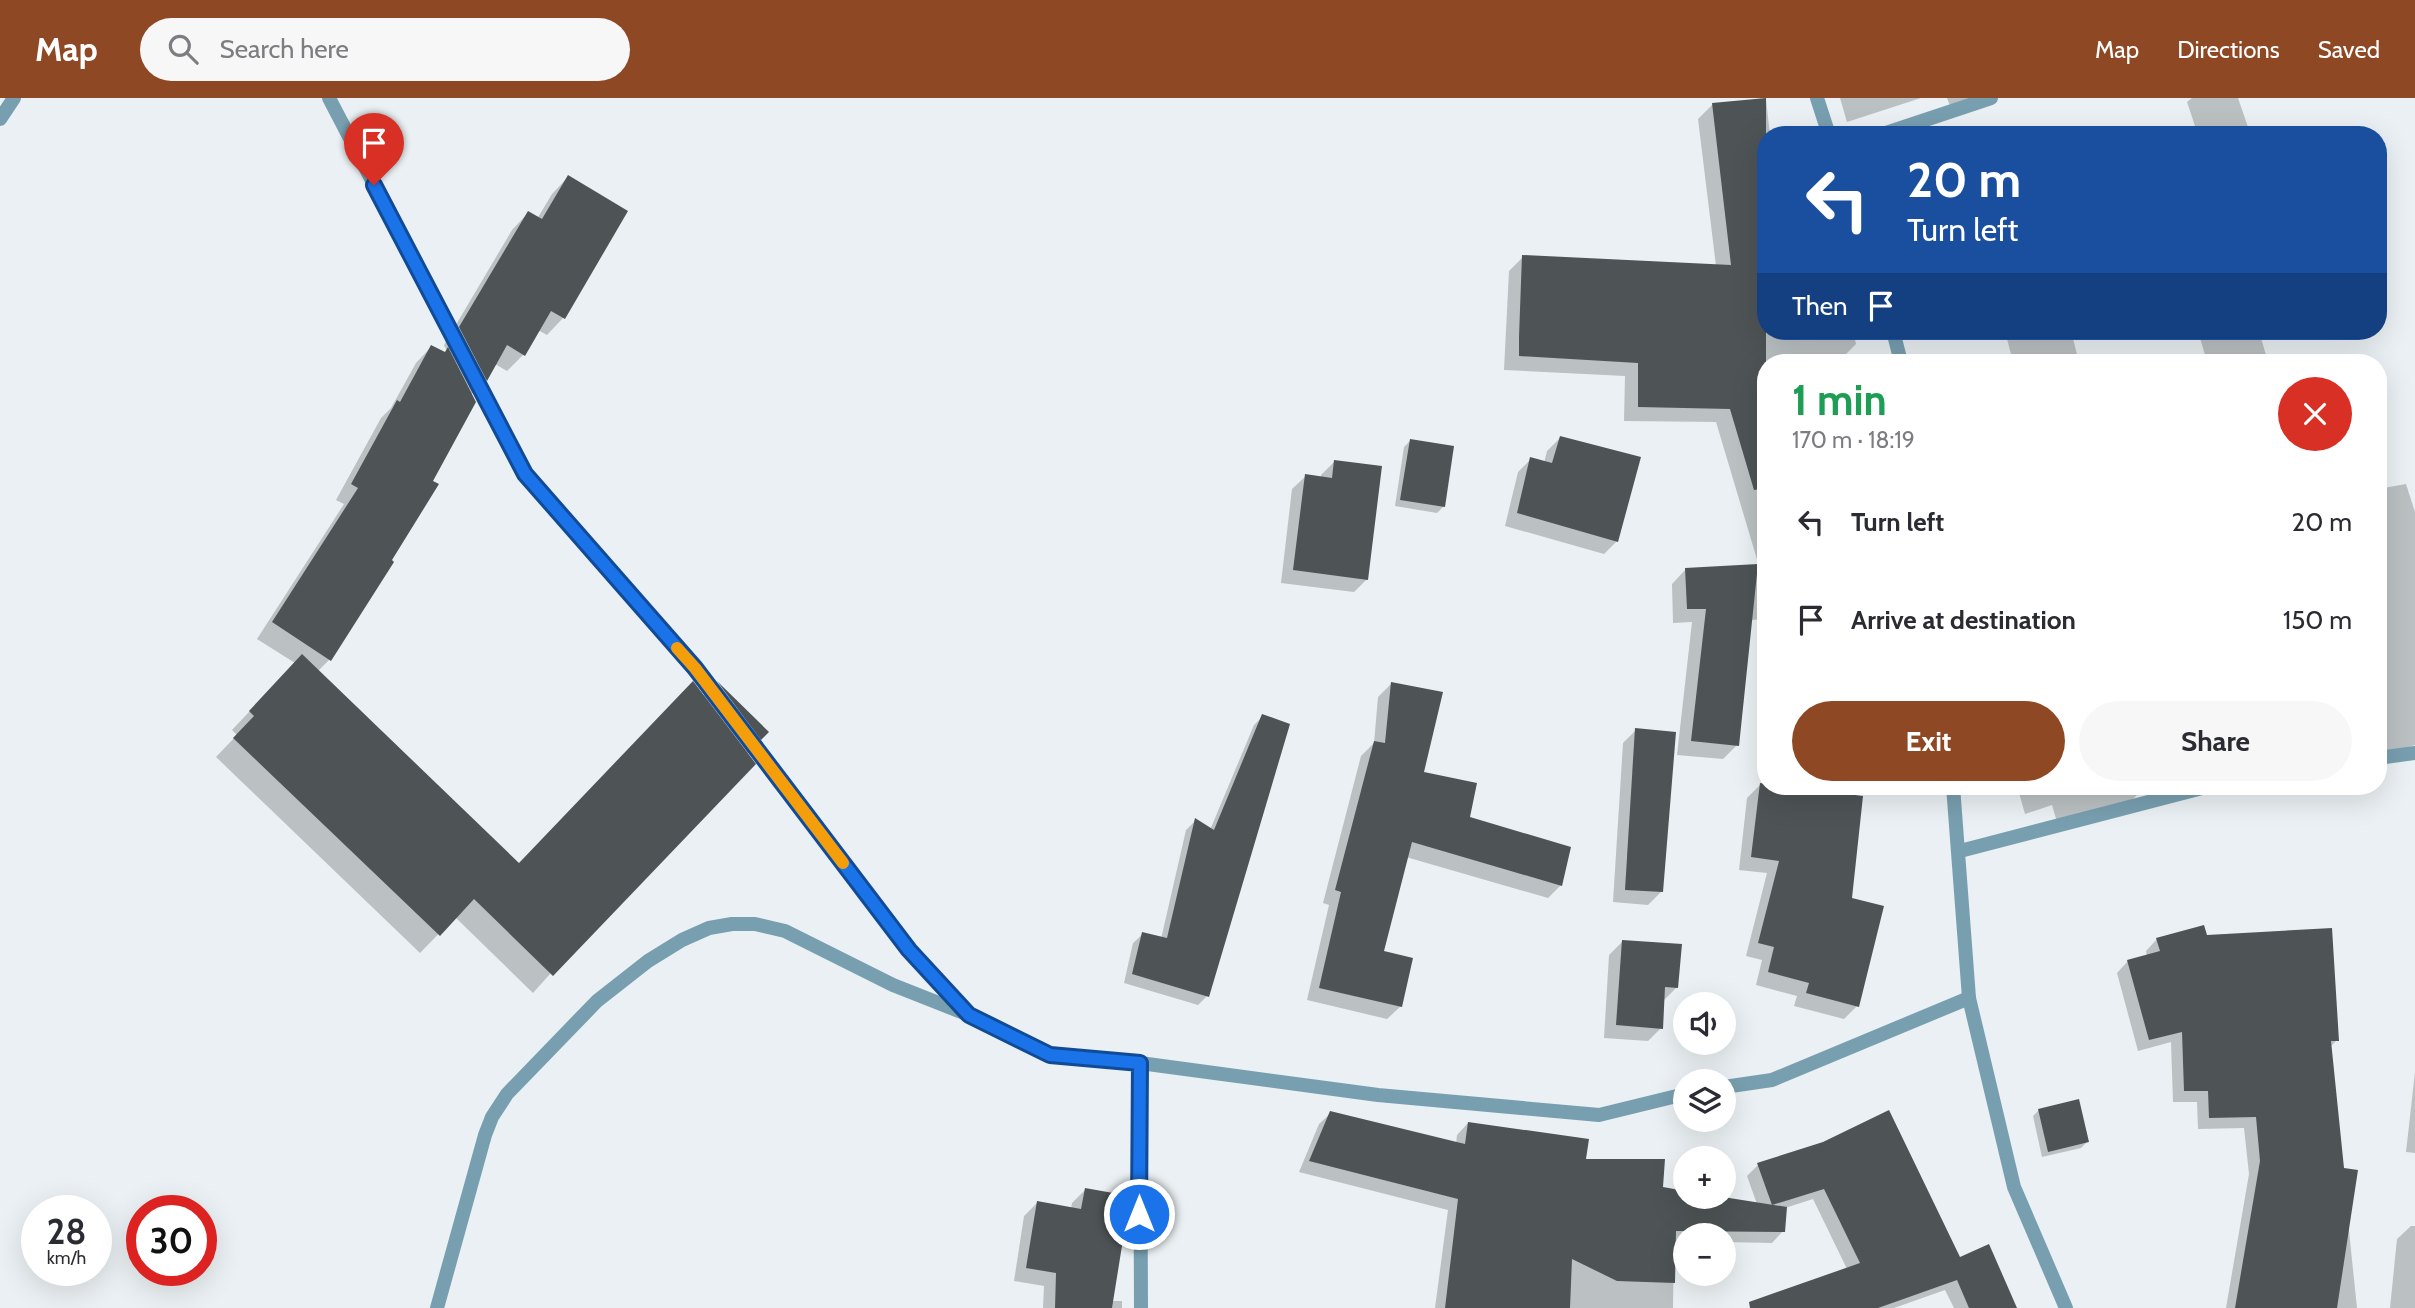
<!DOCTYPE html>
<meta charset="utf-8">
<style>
body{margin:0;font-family:Cabin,sans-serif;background:#f7f7f7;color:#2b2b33;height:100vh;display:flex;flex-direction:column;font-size:26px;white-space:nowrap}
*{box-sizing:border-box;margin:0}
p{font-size:23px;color:#7c7c81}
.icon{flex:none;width:38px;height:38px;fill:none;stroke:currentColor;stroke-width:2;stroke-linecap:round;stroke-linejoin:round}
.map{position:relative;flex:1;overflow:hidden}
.side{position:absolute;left:1757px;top:256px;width:630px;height:441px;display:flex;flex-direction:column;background:#fff;border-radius:28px;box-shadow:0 7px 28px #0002}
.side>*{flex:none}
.top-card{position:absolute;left:1757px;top:28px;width:630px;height:214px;border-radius:28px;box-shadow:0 7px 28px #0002;background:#1a4fa0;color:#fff;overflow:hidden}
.tools{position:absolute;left:1673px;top:894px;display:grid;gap:14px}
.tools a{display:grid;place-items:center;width:63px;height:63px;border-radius:50%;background:#fff;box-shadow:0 7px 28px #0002;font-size:35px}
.speed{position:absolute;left:21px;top:1097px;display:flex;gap:14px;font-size:35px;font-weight:700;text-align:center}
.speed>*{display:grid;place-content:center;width:91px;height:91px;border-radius:50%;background:#fff;box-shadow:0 7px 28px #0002;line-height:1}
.speed small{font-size:18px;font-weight:400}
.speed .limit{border:10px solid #d22;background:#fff;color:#111}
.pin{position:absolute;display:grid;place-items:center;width:60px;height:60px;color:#fff;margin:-72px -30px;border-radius:50% 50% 50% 0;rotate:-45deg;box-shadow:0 0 7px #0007}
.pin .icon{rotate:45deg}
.me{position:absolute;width:77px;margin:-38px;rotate:0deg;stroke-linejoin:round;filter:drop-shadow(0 0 5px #0008)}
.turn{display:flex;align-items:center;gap:24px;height:147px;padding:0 35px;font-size:32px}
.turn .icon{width:91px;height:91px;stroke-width:2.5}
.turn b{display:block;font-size:49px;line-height:60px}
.then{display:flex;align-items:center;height:66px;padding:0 35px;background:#0003;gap:14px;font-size:26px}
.round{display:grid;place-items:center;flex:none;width:74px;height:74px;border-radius:37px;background:#f7f7f7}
.summary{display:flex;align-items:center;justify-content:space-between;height:119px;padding:0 35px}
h1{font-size:42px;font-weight:700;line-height:52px;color:#1e9e55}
.primary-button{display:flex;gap:14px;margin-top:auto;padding:14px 35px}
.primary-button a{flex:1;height:80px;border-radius:42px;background:#8f4824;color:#fff;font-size:28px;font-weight:700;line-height:80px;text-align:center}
.primary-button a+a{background:#f7f7f7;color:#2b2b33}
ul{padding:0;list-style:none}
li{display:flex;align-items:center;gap:21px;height:98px;padding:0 35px}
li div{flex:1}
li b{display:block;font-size:26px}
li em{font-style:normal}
header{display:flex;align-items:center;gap:42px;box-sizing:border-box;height:98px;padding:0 35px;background:#8f4824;color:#fff}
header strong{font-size:33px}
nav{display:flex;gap:38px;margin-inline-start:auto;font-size:24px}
.search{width:490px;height:63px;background:#f7f7f7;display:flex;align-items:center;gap:18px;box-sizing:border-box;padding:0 24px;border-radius:38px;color:#7c7c81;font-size:26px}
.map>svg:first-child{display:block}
</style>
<header>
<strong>Map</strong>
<div class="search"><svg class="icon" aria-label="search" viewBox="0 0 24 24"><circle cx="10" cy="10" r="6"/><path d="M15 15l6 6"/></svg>Search here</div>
<nav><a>Map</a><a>Directions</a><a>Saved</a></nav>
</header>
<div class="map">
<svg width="2415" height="1210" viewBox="0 0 2415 1210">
<rect width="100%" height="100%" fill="#eaf0f3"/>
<g fill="#0003">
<polygon points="1840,0 1921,0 1847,24"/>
<polygon points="1947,0 1975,0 1950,8"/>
<polygon points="2192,0 2238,0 2250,35 2248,37 2198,37 2187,4"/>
<polygon points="1766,1 1770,37 1766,37 1766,233 1853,233 1856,246 1846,256 1848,264 1766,264 1766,521 1751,522 1737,647 1723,661 1677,657 1692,524 1673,525 1672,486 1686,471 1759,468 1716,324 1624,323 1625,278 1504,272 1509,173 1523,159 1716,168 1698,21 1712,7"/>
<polygon points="568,79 626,113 563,220 547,237 538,232 523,257 507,273 495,266 486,282 471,297 330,561 317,574 519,767 717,585 767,634 533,895 455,819 420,855 216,659 237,637 232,632 295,565 257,541 344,406 336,402 381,320 391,310 416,265 431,249 444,256 447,253 444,247 512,132 528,115 537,121 552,96"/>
<polygon points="2005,233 2071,233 2079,264 2013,264"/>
<polygon points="2198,233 2259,233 2268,264 2207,264"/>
<polygon points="1560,340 1617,443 1604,456 1505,428 1518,374 1531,361 1544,365 1547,353"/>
<polygon points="1410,343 1444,408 1437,415 1395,408 1404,349"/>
<polygon points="1334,364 1367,481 1354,494 1281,485 1292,391 1306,378 1321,380 1321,377"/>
<polygon points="2406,386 2415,414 2415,647 2378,659 2378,391"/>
<polygon points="1391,586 1422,675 1468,720 1561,787 1548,800 1406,759 1382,855 1401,908 1387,921 1307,902 1329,807 1323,805 1361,658 1374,645 1378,599"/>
<polygon points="1263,618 1207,898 1198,907 1124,885 1133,845 1143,836 1161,841 1186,732 1195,723 1210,732 1254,627"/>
<polygon points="1636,632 1661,794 1648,807 1613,804 1623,645"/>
<polygon points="1760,687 1850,801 1857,908 1844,921 1794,908 1797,898 1756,887 1762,862 1746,858 1767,775 1739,772 1747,700"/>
<polygon points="2017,688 2144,688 2145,689 2132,702 2057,724 2052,707 2025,716"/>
<polygon points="2206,839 2337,942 2330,949 2357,1210 2226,1210 2249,1076 2244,1030 2198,1031 2197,1004 2173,1004 2171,944 2138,953 2117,875 2128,863 2147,859 2146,853 2157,841"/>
<polygon points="1622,844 1677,889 1664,902 1661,930 1648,943 1604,940 1609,857"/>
<polygon points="2415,974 2415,1055 2406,1054"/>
<polygon points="2039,1012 2087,1044 2081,1050 2042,1059 2033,1018"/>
<polygon points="1331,1015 1456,1046 1457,1037 1468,1025 1584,1063 1661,1091 1685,1095 1685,1099 1712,1099 1757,1106 1747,1078 1758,1067 1823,1046 1959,1162 2011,1210 1954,1210 1945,1192 1894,1210 1795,1210 1847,1171 1813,1101 1785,1110 1783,1133 1772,1145 1724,1144 1724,1138 1685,1138 1685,1144 1674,1144 1673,1210 1435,1210 1448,1112 1299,1074 1319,1026"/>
<polygon points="1085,1092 1112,1203 1122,1203 1122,1210 1043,1210 1044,1188 1014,1183 1024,1118 1037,1105 1071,1111 1072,1105"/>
<polygon points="2411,1128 2415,1128 2415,1210 2390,1210 2397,1141"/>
</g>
<g fill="#4e5456">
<polygon points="1766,0 1766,390 1754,392 1730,311 1638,309 1638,265 1519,258 1519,239 1522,157 1731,167 1712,5"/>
<polygon points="568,77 628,113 565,221 551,213 525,258 507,247 487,283 459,229 528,113 542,121"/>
<polygon points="431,247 445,254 448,249 476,304 433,383 439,386 392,462 394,464 331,563 272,524 358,390 351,386 397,302 400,304"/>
<polygon points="1560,338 1641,359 1618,444 1517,415 1530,359 1552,365"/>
<polygon points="1410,341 1454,348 1445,409 1400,402"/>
<polygon points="1334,362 1382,368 1368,482 1293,472 1305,376 1332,380"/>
<polygon points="1758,466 1739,648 1691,643 1706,511 1687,511 1685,470"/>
<polygon points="302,556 519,765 693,583 756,666 553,878 474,801 440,838 233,640 254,618 249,613"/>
<polygon points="717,583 769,634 761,642"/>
<polygon points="1391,584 1443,594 1424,674 1477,685 1470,719 1571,749 1562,788 1412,744 1384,853 1413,860 1402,909 1319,890 1341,794 1335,792 1374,643 1385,645"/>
<polygon points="1262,616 1290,626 1209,899 1132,876 1142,834 1167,840 1195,720 1214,732"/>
<polygon points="1635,630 1676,634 1663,794 1625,792"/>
<polygon points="1760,685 1863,698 1852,800 1884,808 1859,909 1806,895 1809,885 1768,874 1774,849 1758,845 1779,763 1751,759"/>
<polygon points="2204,827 2207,837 2332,830 2339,943 2331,943 2344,1070 2358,1072 2337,1210 2235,1210 2260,1063 2256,1019 2209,1020 2208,993 2184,993 2182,934 2149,942 2127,862 2160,853 2156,840"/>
<polygon points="1622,842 1682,846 1678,890 1665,889 1663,931 1616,927"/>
<polygon points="2079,1001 2089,1044 2048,1054 2038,1011"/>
<polygon points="1889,1012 1960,1159 1989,1146 2017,1210 1969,1210 1957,1182 1878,1210 1750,1210 1749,1204 1860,1165 1824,1091 1772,1107 1757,1065 1823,1044"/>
<polygon points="1330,1013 1465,1046 1468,1024 1589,1041 1586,1061 1665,1061 1663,1089 1685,1093 1685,1099 1723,1099 1787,1109 1785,1134 1676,1133 1675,1185 1617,1183 1572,1161 1570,1210 1445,1210 1458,1101 1309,1063"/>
<polygon points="1085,1090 1130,1098 1112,1210 1055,1210 1056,1175 1026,1170 1037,1103 1081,1111"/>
</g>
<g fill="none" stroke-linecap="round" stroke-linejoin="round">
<g stroke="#789fb0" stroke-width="14">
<polyline points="329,0 525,376 695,570 909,852 965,913"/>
<polyline points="1817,0 1829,37"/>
<polyline points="0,21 14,0"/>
<polyline points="1880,37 1991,0"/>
<polyline points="1893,233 1901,264"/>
<polyline points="2378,660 2415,655"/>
<polyline points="1953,688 1969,900 2014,1089 2066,1210"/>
<polyline points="1960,753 2210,688"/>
<polyline points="1140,965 1141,1210"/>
<polyline points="1724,989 1772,982 1969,900"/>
<polyline points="437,1210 485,1037 492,1019 507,996 597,903 648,863 682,842 709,830 732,826 755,826 785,833 893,887 969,917 1050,957 1140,965 1378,997 1599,1017 1685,996"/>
</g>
</g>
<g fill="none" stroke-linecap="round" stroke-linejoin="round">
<g stroke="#114b97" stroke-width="18">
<polyline id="route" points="374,87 525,376 695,570 909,852 969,917 1050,957 1140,965 1139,1116"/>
</g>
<use href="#route" stroke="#1a73e8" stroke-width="12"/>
<polyline stroke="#f59e0b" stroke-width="12" points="677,550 695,570 843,765"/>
</g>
</svg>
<div class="tools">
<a><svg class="icon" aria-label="sound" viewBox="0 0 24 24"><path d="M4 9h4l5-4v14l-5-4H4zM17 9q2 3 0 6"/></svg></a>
<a><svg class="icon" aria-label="layers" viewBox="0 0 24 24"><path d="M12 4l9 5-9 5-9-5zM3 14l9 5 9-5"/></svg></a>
<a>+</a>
<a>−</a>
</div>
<div class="speed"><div>28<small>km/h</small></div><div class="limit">30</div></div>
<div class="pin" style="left:374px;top:87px;background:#d93025"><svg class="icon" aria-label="arrive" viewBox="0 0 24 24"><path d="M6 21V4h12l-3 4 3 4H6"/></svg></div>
<svg class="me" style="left:1139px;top:1116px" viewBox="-20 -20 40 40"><circle r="17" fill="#1a73e8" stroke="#fff" stroke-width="3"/><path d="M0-11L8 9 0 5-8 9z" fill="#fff"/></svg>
<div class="top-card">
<div class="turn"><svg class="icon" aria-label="left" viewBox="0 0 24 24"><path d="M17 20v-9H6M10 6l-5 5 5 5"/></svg><div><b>20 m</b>Turn left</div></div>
<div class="then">Then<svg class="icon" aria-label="arrive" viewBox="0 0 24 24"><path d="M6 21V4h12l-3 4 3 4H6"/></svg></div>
</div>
<section class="side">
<div class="summary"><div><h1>1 min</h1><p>170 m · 18:19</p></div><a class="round" style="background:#d93025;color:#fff"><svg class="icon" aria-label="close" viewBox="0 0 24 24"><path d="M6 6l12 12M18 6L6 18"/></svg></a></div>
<ul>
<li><svg class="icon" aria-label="left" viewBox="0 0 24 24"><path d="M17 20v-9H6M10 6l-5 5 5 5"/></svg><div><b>Turn left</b></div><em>20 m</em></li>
<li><svg class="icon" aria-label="arrive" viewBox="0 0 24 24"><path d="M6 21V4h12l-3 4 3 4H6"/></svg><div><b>Arrive at destination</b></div><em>150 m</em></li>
</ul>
<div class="primary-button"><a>Exit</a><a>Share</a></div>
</section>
</div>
